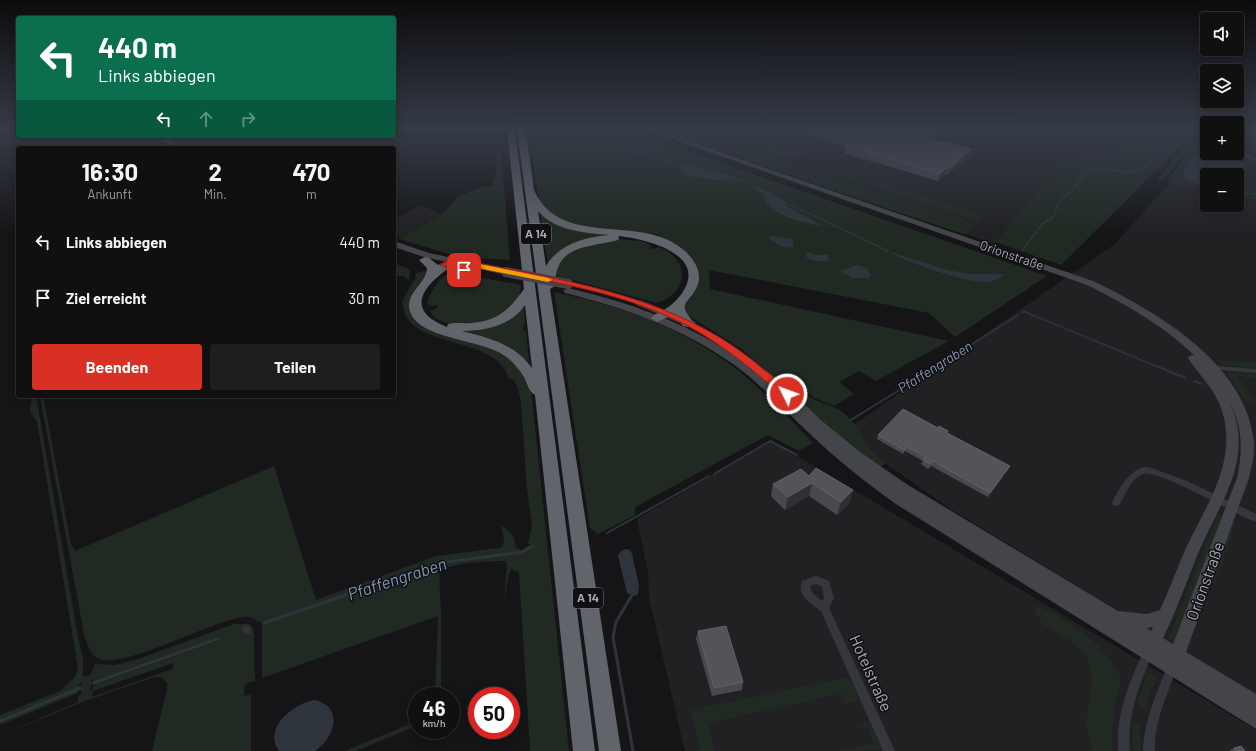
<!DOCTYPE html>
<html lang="de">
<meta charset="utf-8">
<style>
body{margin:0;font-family:Barlow,sans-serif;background:#1e1e1f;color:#f1f3f6;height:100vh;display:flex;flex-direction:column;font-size:15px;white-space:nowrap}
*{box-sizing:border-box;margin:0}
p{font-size:13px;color:#9c9d9f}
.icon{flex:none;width:22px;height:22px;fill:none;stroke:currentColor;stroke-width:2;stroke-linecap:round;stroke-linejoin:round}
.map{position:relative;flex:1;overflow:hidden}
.sheet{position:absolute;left:16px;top:146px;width:380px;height:252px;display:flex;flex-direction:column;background:#101011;border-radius:4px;box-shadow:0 2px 10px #0003,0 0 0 1px #303031}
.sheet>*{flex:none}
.top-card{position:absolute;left:16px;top:16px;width:380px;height:122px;border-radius:4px;box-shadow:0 2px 10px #0003,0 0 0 1px #303031;background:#0b6e4f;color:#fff;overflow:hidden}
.controls{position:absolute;left:1200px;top:12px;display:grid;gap:8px}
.controls a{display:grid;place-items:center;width:44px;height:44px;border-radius:4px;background:#101011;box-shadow:0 2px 10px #0003,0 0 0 1px #303031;font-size:20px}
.speed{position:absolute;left:408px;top:687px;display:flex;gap:8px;font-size:20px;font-weight:700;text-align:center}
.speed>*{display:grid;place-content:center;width:52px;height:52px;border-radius:50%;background:#101011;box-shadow:0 2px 10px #0003,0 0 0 1px #303031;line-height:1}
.speed small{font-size:10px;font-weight:400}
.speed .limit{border:6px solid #d22;background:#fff;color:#111}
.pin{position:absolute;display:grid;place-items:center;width:34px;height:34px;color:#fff;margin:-17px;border-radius:8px;box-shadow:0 2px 6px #0006}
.me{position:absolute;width:44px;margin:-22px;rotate:312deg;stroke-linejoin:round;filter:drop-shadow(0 0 3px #0008)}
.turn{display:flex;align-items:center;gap:14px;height:84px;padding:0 16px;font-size:18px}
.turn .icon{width:52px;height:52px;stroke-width:2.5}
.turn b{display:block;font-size:28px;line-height:34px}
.lanes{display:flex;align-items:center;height:38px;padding:0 16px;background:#0003;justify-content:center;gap:20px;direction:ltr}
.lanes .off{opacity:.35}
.eta{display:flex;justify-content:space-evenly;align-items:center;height:68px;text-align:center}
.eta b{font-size:24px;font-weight:700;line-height:28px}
.action{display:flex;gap:8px;margin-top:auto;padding:8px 16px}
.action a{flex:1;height:46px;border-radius:4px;background:#d93025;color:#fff;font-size:16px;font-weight:700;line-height:46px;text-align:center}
.action a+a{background:#1e1e1f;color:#f1f3f6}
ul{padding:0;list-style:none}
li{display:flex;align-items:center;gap:12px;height:56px;padding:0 16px}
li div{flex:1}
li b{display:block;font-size:15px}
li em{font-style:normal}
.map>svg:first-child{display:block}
</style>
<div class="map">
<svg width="1256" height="751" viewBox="0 0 1256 751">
<rect width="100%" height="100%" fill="#151517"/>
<g fill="#212124" fill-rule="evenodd">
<polygon points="658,130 1202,130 1195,141 1152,132 1151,133 1127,137 1113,156 1066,159 994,244"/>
<path d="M1237,130H1256V695L949,508L842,433L1115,244L1207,141V153H1237ZM1207,175H1237V205H1207Z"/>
<polygon points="421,205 442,214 399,239 394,237 394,219"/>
<polygon points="772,441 1256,730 1256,751 685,751 649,598 648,573 637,519"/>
</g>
<g fill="#212923" fill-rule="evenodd">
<path d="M528,130H638L649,138L1047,276L955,337L929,313L709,270L710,289L949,341L876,381L859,371L839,382L854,394L834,406L813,397L790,378C797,384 805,394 813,399C824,404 838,407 847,416C864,432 866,450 886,463L879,468L842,440L743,350L683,312L693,265L656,238L660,235L581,227L555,218L539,201Z"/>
<polygon points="658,130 680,130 728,145 717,151"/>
<path d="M1136,130H1146L1189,140L1194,143L1162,181L1157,180L1185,146L1191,143L1185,142L1061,265L995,242L1066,159L1113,156C1126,138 1126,135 1149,133Z"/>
<polygon points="751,137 757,139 748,145 747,148 787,162 780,167 804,175 811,170 964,220 971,223 973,227 969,232 963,234 724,153 732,148 752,155 755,153 736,146"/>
<polygon points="673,141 1056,271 1055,273"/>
<polygon points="765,142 809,155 777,155 757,148"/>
<path d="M1201,143L1207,144V147H1202L1207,149L1201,150L1183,177L1189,182L1207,189V191L1168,183L1167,180C1177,169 1188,149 1201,143Z"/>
<polygon points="495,151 501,151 510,260 459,257 399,239 442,214 459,196 479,188 493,185 497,169"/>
<polygon points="838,176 865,177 974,212 979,215 981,219 979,222"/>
<polygon points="1245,184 1256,189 1256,201 1237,195 1237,193 1241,193 1237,191 1239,190 1237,186"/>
<polygon points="540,210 552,220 630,237 618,236 585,241 548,264 543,232 544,227 542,227"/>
<path d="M619,239L641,241L651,245L649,248L653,249L659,247C691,260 689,293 657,303L554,275L565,253L602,240Z"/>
<polygon points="394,263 410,270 409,280 404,276 394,276 394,270 397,269 397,266 394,266"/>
<path d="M426,271L428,273L415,315L478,341L518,362L531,389L569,751H530L519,572L511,570L509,574L504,599L507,565L505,561C492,561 447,563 439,572L441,611V696H435L438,616L262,678V623C256,621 252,616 245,617C213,619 121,672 97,658C89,653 87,643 84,634L40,396H43L71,544L75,551L274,466L316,600L436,556L499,548L502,547L504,541L501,524L514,537L516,548L521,550V553L532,547V545L528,544L532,525L527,490L521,402L518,388L513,379H509C499,338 423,348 406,316C404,312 403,306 402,301L416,277L415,273Z"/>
<path d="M450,272L521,285C520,294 519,302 513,309C499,324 440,334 430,311L438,308L437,305L430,306L427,303C431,291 439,278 450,272Z"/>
<path d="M554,292C627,307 699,333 755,385C776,403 794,423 813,443L799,451L768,435L635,507V515L598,534L590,528Z"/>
<polygon points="521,307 524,307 525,325 523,326 524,331 526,331 529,362 448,328 466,329"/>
<polygon points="1217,360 1256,363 1256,368 1223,365"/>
<polygon points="1240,372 1256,374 1256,378 1238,376 1255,402 1246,402 1227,373"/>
<path d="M1226,376C1256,419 1256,446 1246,496L1245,489L1253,460Z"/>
<path d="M32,396H36L79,642L83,658V677L90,675L95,664L115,665L138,659L234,624H249L254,630L255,681L245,684L244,696L251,694V751H152L167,689V683L161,677H155L85,701L0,736L78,702V696L81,695V683L79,684L78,693L0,725V715L60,691L75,677L78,668L37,422L30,411ZM218,638V641L93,685L92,691L90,692L92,680L93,679L94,681ZM173,663V669L92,697L93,691Z"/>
<polygon points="1218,514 1222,516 1179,634 1173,641 1169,638"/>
<polygon points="1233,521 1236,522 1215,585 1212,583"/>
<path d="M1033,606C1058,609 1122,656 1121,684C1120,691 1116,698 1115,705C1112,721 1111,735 1113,751H1092C1089,740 1086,729 1087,718C1088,698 1097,680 1088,661C1076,636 1049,634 1038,618C1036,614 1035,610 1033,606Z"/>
<polygon points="1148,673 1156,678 1145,709 1142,710 1137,703"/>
<polygon points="849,677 860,701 845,704 841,694 708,723 715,751 700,751 690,710"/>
<polygon points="417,721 417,726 356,751 345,751"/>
<polygon points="869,722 881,750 840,751 874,743 867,726 855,729 854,725"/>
<polygon points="1134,722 1140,726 1141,751 1133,751 1132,724"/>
</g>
<g fill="#2e343c">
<polygon points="1207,149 1207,153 1227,153 1245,164 1243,178 1237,186 1239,190 1237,191 1237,175 1207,175 1207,189 1185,179 1183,171 1201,150"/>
<path d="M673,165C682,167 691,165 700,167C732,175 763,188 791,205L785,203L788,207L823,226C806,223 783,219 770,206C759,196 770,195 750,187L758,188L748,183L713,175L735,182C724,180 688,178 683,174L682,169Z"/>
<path d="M770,236L792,239L794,247C786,250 776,244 770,239Z"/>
<path d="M888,251L947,270L972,274H1004C999,279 995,281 988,282C968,284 906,262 888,251Z"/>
<path d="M807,252L816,255H828L829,260C823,263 811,261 805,256Z"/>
<path d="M858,265C864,267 868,269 871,275L869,278H852L842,272V270Z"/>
<polygon points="625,549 630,550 632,554 639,586 638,594 635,596 627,593 618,556 620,552"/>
<path d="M315,700C344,707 335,738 315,751H279C262,728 294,703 315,700Z"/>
</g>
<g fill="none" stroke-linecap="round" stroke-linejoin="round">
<g stroke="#2e343c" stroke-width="1.5">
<polyline points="609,130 623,141 673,165"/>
<polyline points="1171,140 1190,144"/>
<polyline points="625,143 623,147 626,149 651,157"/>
<polyline points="1242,193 1256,194"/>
<polyline points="791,205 888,251"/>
<polyline points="1022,251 1043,223 1053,217 1058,204 1078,184 1085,171 1101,169 1125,172 1141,170 1148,166 1164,144"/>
<polyline points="1022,313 1023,311 1158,367"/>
<polyline points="936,367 1018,315"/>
</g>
<g stroke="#2e343c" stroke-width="2">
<polyline points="1156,366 1186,378"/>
<polyline points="1194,381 1202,384"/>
<polyline points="851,420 938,366"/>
<polyline points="714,474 770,441 797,455"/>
<polyline points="607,533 709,476"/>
</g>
<g stroke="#2e343c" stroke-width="3">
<polyline points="632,595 616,622 613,637 633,751"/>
<polyline points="264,623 439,563 522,552 532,546"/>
<polyline points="244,630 249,628"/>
<polyline points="93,683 218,639"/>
<polyline points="0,721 80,688"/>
</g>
<polyline stroke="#2e343c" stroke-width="7" points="246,629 247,631"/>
<g fill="#36373c" fill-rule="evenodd">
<polygon points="1149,130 1156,130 1207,142 1207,144"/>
<polygon points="1237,152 1256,158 1256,161 1235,154 1235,153 1237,153"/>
<polygon points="1208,365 1256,369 1256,373 1210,369 1207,367"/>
<path d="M1143,467H1149L1187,481L1256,514V522C1235,515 1159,469 1143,474C1131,478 1125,496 1119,505L1116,506L1113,505L1112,503C1119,489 1127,473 1143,467Z"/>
<path d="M816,576L829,581L834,598L829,608L895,751H883L821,611C811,604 796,595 802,581ZM816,584L822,587L824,598L822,601C817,597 811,594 810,586Z"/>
<path d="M1148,648L1152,650L1153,653C1139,686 1127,714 1130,751H1118C1116,713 1129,683 1144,650Z"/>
<path d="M1172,663L1176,664L1177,668C1167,695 1154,721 1155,751H1143C1144,720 1157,693 1168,664Z"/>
</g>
<g fill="#44454b" fill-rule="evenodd">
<path d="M647,130H656L1093,281C1157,312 1246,363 1254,442C1255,454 1252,466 1249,478L1186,652L1256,694V729L896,504C865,482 836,459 809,433C784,410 761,384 733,364C682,328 625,308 565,293L563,291L568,288C645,306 718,334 777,389L782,386L786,387L822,421L860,452L908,485L1118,611L1147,614L1160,610C1170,589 1177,567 1187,546C1208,502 1239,459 1221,408C1214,388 1199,375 1188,358L1189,356L1194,355C1163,325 1125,304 1087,285ZM1229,401C1243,426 1243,451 1237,478L1173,644L1163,638C1177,610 1187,580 1199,551C1221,501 1256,457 1229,401ZM1153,627L1151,631L1147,628Z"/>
<polygon points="153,136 162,136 185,148 176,148"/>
<polygon points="394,241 429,253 506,269 511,272 506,275 424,257 394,247"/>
<polygon points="640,300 695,322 696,324 695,326 687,326 637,305 635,303 637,301"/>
</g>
<g fill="#62646c" fill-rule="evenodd">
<path d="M507,130H515L595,751H573L535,395C529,392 527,383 524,377C517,366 508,356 496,351C474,340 421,337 411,314C402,294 427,284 427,268L419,260L425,257L429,258L438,265L453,258L459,261C455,266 447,269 441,274C415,295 413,314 447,327L448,324C456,322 463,324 471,323C498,321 509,310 524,289ZM525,305L532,368C515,344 489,338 462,331C485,331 511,326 525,305Z"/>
<path d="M517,130H525C528,145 530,160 532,175C533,179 533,186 534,190C561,251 643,211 686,252C698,264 704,278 694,292C692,296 686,301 685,305C683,311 691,318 694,323L688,327L683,326L675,314L657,322L651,318C654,314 659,313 664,310C672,305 681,297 685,288C704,252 641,238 618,236L619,238L618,240C588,248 555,244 555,286L550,289L621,751H599ZM538,211C555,231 585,233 610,235C585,237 559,244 546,266Z"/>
</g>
<polyline stroke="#44454b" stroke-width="10" points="506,272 568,284"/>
</g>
<g fill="#48494f">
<polygon points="793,130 943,130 930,140 971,149 969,156 947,175 945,174 938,181 844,153 846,146"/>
<polygon points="878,435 1007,470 988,497 931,466 928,469 921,464 923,461 905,451 903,454 877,439"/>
<polygon points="809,476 853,490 849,503 837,515 809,496 785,510 771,496 773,484"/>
<polygon points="698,631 743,682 742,690 712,696 696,639"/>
<polygon points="1234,748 1245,751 1229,751"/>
</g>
<g fill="#2f3034">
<polygon points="936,130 943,130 923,145 925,138"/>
<polygon points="971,149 969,156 947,175 950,168"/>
<polygon points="947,167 945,174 938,181 940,174"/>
<polygon points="1010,466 1007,470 988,497 990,493"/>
<polygon points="812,483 809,496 785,510 788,497"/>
<polygon points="853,490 849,503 837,515 841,502"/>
</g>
<g fill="#52545a" stroke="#606268">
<polygon points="817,130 936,130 925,138 971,149 950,168 947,167 940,174 846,146 853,141"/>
<polygon points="903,409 938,428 939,426 948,431 947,433 1010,466 990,493 933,461 930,464 923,460 926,457 907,447 904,450 878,435"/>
<polygon points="816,468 853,490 841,502 812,483 788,497 773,484 801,469 809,476"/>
<polygon points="726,626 743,682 714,688 698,631"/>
<polygon points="1241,746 1245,751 1236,751 1234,748"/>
</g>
<linearGradient id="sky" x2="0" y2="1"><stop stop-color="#0c0c0d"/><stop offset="0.55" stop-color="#353b47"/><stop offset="1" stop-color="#353b47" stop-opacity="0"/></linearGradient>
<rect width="1256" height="235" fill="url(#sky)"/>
<path fill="#d93025" stroke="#8d1f18" d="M453,258C561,280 676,294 762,368C772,376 785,384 792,394L787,398L784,397C753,370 722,344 686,325C615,288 531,279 454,263L451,265L468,270L464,272L440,265Z"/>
<polygon fill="#f59e0b" points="470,262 548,278 552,280 548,282 468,266 468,263"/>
<g text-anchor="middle" stroke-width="3" stroke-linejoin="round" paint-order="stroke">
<g fill="#101012" stroke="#7a7c85" stroke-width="1">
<rect x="521" y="224" width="30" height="20" rx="3"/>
<rect x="573" y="588" width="30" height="20" rx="3"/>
</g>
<g font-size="12" font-weight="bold" fill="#a7abb6">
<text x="536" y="238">A 14</text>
<text x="588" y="602">A 14</text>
</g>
<g font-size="13" fill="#a7abb6" stroke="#101012">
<text transform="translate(1012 255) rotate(19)" y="5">Orionstraße</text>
</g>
<g font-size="14" font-style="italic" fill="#8095b0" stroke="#101012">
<text transform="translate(935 367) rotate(-32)" y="5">Pfaffengraben</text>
</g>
<g font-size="16" fill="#a7abb6" stroke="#101012">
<text transform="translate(1205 581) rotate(-70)" y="6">Orionstraße</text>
<text transform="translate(871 673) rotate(66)" y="6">Hotelstraße</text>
</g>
<g font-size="17" font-style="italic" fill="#8095b0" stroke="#101012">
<text transform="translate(397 579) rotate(-18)" y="6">Pfaffengraben</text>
</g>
</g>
</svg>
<div class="controls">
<a><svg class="icon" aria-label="sound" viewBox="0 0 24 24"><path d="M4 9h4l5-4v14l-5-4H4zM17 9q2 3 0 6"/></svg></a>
<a><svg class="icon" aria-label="layers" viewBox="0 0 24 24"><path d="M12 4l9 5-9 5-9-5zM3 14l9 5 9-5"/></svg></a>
<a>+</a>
<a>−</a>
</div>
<div class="speed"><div>46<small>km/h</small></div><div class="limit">50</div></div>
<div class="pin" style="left:464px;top:270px;background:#d93025"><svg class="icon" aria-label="arrive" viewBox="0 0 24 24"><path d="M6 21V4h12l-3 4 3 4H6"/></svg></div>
<svg class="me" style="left:787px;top:394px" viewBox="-20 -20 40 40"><circle r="17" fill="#d93025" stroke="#fff" stroke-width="3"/><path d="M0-11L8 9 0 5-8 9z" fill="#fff"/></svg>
<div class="top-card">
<div class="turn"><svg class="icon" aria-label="left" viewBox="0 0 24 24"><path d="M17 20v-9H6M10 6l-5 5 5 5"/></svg><div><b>440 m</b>Links abbiegen</div></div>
<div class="lanes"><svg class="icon" aria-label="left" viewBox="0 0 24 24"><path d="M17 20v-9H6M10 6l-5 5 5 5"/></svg><svg class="icon off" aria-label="ahead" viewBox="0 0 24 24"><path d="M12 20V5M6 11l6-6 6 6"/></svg><svg class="icon off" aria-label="right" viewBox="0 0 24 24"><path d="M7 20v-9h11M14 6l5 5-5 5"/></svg></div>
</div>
<section class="sheet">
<div class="eta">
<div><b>16:30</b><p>Ankunft</p></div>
<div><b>2</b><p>Min.</p></div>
<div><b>470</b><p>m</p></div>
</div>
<ul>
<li><svg class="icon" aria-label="left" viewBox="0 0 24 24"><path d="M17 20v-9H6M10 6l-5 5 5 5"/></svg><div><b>Links abbiegen</b></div><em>440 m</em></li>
<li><svg class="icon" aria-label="arrive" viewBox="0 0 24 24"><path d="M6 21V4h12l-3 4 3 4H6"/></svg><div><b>Ziel erreicht</b></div><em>30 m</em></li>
</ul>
<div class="action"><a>Beenden</a><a>Teilen</a></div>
</section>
</div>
